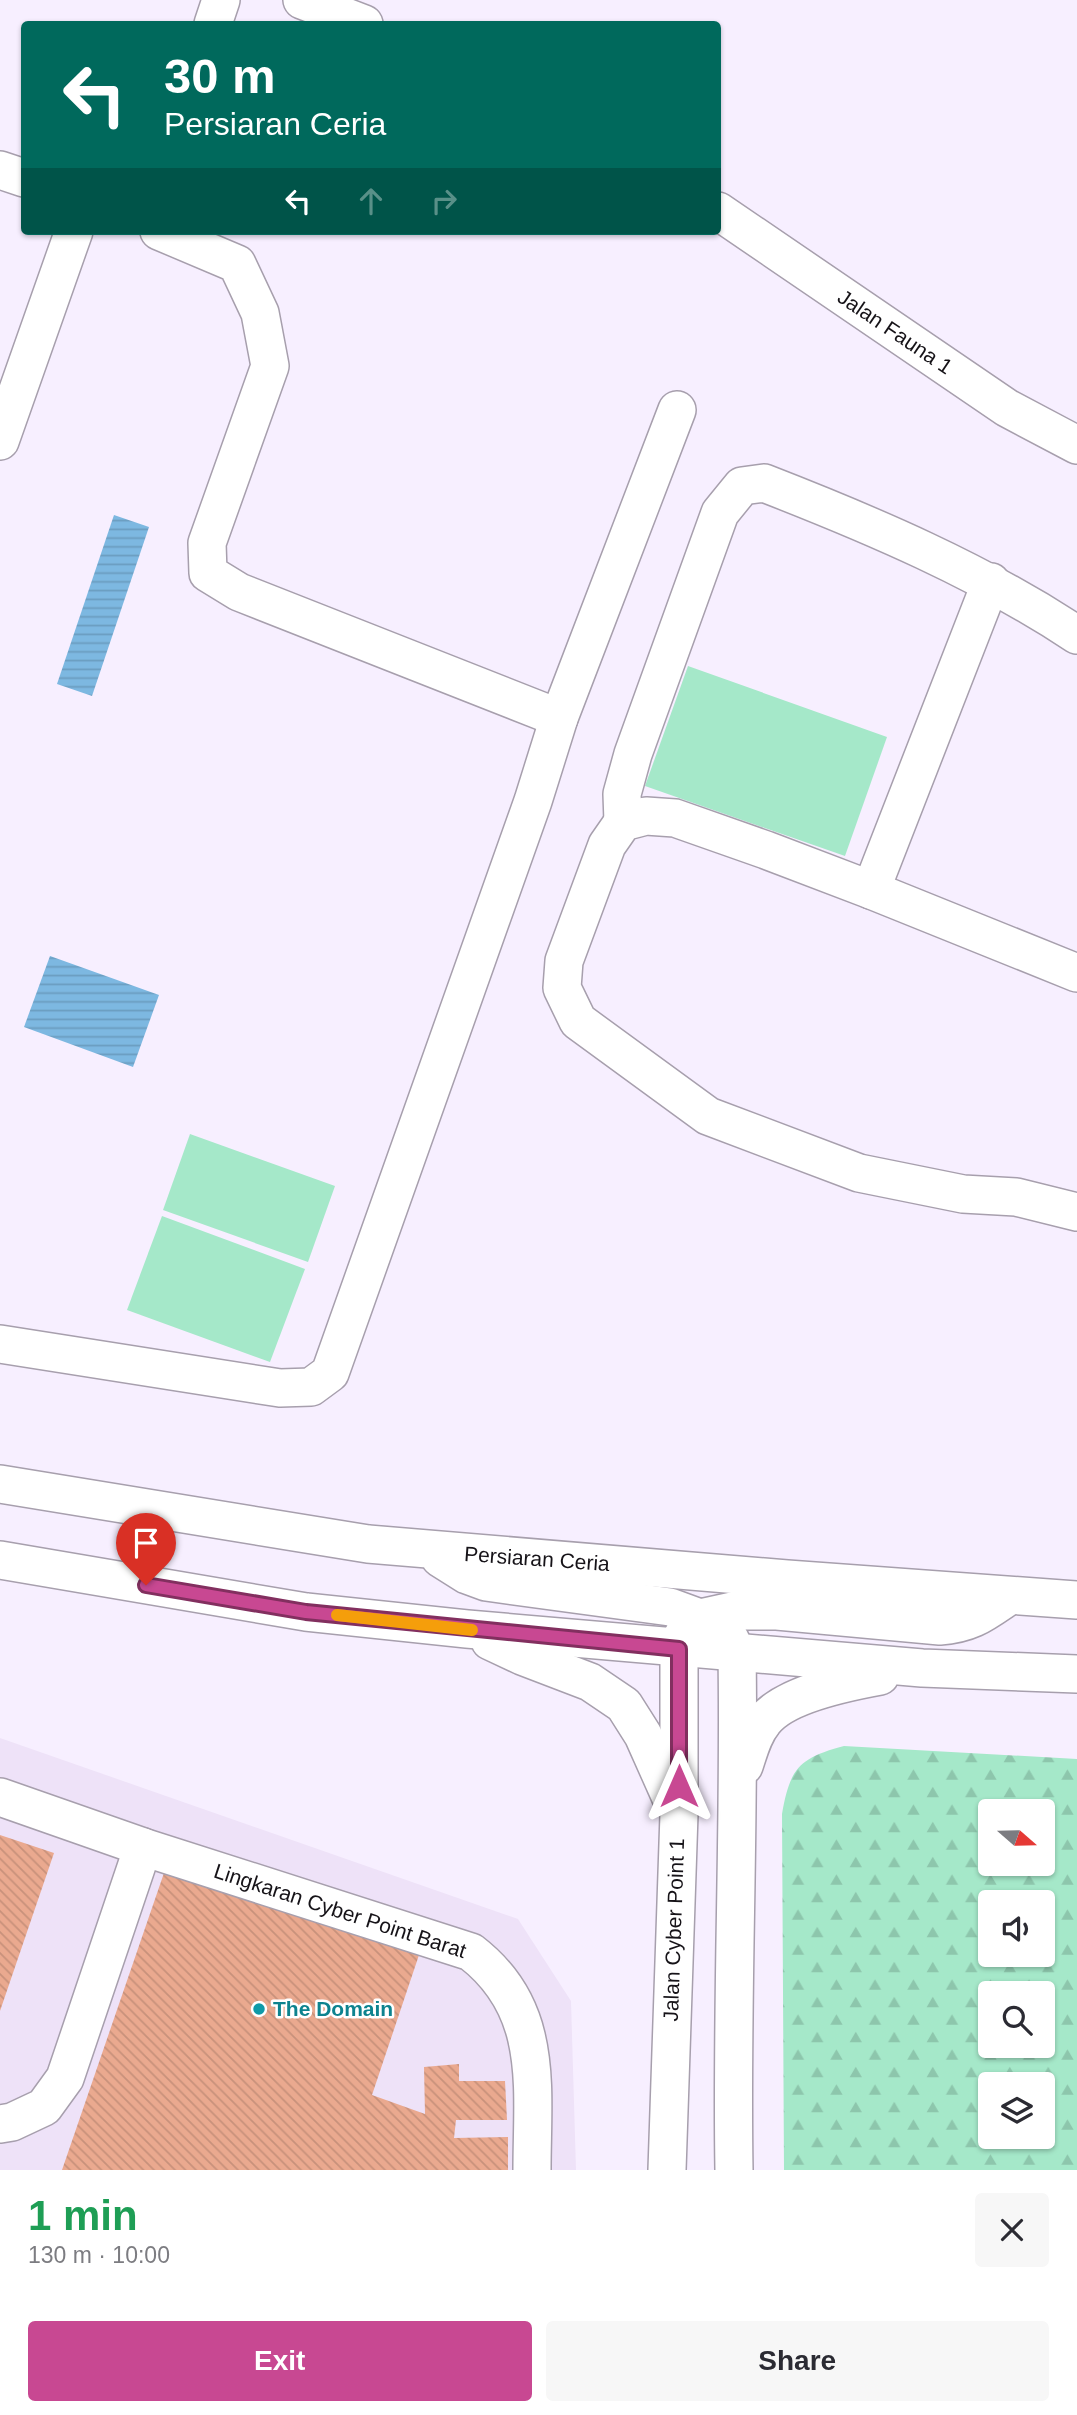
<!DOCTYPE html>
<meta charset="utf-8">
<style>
body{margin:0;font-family:Helvetica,sans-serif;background:#f7f7f7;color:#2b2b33;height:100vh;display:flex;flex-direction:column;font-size:26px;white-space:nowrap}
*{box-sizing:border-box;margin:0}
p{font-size:23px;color:#7c7c81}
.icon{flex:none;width:38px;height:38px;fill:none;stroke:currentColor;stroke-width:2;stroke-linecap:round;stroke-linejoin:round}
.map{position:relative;height:2170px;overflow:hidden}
.sheet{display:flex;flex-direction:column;background:#fff;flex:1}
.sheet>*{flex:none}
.top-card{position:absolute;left:21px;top:21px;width:700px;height:214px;border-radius:7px;box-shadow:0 2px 5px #0004;background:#00695c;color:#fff;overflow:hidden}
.needle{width:46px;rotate:110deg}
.fabs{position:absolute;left:978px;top:1799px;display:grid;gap:14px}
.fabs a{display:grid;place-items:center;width:77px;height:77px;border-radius:7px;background:#fff;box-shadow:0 2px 5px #0004;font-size:35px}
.pin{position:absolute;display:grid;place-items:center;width:60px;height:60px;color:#fff;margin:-72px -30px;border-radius:50% 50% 50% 0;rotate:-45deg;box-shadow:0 0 7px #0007}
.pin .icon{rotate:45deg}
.me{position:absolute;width:77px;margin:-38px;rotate:0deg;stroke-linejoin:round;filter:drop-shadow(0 0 5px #0008)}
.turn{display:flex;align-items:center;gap:24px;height:147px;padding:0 28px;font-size:32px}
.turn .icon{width:91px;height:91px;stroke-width:2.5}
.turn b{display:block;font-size:49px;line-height:60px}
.lanes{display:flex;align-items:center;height:66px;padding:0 28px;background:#0003;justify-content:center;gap:35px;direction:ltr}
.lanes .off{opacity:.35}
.round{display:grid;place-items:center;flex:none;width:74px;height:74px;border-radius:7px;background:#f7f7f7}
.headline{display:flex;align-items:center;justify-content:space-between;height:119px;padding:0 28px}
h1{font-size:42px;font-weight:600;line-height:52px;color:#1e9e55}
.button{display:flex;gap:14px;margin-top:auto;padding:14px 28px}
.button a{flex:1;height:80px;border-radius:7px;background:#c84892;color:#fff;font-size:28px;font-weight:600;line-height:80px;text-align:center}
.button a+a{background:#f7f7f7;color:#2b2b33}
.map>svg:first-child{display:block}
</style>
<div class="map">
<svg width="1077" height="2170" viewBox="0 0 1077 2170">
<defs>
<pattern id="forest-firs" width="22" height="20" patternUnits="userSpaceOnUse" patternTransform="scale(1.75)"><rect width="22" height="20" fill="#a5e8c9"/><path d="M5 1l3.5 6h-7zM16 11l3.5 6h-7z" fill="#8dc6ac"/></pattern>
<pattern id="water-rules" width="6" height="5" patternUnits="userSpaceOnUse" patternTransform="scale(1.75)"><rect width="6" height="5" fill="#7db8e1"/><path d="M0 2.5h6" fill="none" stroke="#6b9dc0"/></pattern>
<pattern id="building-back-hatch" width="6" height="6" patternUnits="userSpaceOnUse" patternTransform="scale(1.75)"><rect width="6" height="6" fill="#eaa98f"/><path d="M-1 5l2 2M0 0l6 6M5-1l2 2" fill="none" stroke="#c8917b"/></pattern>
</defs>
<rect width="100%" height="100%" fill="#f7efff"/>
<polygon fill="#eee2f8" points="0,1738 518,1919 571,2001 576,2170 0,2170"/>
<g fill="#a5e8c9">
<polygon points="688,666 887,737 845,856 645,786"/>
<polygon points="190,1134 335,1186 308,1262 163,1210"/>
<polygon points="162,1216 305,1269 270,1362 127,1310"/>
</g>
<path fill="url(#forest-firs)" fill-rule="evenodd" d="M844,1746L1077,1759V2170H784L782,1814C790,1768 799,1758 844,1746ZM990,1811H1043V1864H990ZM990,1902H1043V1955H990ZM990,1993H1043V2046H990ZM990,2084H1043V2137H990Z"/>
<g fill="url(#water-rules)">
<polygon points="114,515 149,527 92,696 57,684"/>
<polygon points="50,956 159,995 133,1067 24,1027"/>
</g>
<g fill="url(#building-back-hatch)">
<polygon points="0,1835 54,1853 0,2011"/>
<polygon points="165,1870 419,1955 372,2095 425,2114 424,2067 459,2064 459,2081 505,2081 507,2120 456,2120 454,2138 508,2137 508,2170 62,2170"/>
</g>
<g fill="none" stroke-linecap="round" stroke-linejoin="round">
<g stroke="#a79fad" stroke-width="40">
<g id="minor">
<polyline points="302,0 364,24"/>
<polyline points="213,24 221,0"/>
<polyline points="0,170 24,178"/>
<polyline points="718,211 1007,408 1077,445"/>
<polyline points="159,231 237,264 260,313 270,366 207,543 208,573 239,592 559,718"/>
<polyline points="0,441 74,231"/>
<path d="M623,822L622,794L633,754L720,513L742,486L764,483C872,525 980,571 1077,635"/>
<polyline points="871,890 991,582"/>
<polyline points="1077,973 871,890 766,850 675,818 646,816 623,822 607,845 564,961 562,988 578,1021 708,1116 859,1173 963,1194 1016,1197 1077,1212"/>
<polyline points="0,1344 280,1388 311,1387 330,1373 533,801 559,718 677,410"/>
<polyline points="0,1484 368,1544 787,1579 1077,1600"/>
<path d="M440,1558L467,1575L486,1582L670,1607L700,1618L716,1627L730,1639L737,1654C740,1826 731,1998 734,2170"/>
<polyline points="0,1560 306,1612 467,1629 922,1668 1077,1674"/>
<polyline points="490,1641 522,1656 590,1682 624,1705 643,1735 672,1800"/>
<path d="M744,1766C749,1751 753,1734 764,1721C785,1694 847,1682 880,1676"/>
<path d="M0,1797L143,1847L471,1952C545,2009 532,2087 532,2170"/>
<polyline points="0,2124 12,2122 44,2107 65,2078 143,1847"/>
<path d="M667,2170L679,1814V1649L682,1637L691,1623L700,1618L732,1611H777L940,1626C971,1624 984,1613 1009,1596"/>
</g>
</g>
<use href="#minor" stroke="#fff" stroke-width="37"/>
</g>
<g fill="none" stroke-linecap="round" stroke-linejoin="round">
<g stroke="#822f5f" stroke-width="18">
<polyline id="route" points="146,1585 306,1612 679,1649 679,1786"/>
</g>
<use href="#route" stroke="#c84892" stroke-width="12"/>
<polyline stroke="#f59e0b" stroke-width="12" points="337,1615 472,1630"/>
</g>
<circle fill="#0f9aa8" stroke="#fff" stroke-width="2.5" cx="259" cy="2009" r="7"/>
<g text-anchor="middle" stroke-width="5" stroke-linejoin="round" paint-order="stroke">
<g font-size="21" fill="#161318" stroke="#fff">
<text transform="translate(895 332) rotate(34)" y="7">Jalan Fauna 1</text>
<text transform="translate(537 1559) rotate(4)" y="7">Persiaran Ceria</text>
<text transform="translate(340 1911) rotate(18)" y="7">Lingkaran Cyber Point Barat</text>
<text transform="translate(674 1930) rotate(-88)" y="7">Jalan Cyber Point 1</text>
</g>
<g font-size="21" font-weight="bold" fill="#0d838f" stroke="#fff" text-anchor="start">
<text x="273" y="2016">The Domain</text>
</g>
</g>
</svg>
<div class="fabs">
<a><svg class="needle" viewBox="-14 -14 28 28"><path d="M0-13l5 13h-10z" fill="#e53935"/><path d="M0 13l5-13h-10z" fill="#7c7c81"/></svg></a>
<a><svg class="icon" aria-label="sound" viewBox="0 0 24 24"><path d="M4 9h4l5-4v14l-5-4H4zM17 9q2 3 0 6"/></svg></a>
<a><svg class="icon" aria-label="search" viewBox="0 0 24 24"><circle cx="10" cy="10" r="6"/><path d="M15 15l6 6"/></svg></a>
<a><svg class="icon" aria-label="layers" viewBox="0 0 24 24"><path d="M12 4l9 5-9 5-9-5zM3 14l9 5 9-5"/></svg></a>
</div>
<div class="pin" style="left:146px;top:1585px;background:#d93025"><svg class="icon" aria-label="arrive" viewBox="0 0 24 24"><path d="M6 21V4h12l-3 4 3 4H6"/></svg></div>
<svg class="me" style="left:679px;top:1786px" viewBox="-20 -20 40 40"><path d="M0-17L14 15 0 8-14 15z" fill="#c84892" stroke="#fff" stroke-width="4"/></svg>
<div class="top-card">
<div class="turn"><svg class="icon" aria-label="left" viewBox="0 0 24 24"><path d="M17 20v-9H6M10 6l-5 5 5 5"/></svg><div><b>30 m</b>Persiaran Ceria</div></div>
<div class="lanes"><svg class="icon" aria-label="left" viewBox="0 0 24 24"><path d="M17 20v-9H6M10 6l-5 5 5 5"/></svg><svg class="icon off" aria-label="ahead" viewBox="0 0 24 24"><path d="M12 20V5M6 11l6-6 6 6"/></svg><svg class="icon off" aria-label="right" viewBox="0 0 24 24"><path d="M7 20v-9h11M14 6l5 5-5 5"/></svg></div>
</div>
</div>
<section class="sheet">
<div class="headline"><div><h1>1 min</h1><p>130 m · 10:00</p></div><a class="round"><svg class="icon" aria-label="close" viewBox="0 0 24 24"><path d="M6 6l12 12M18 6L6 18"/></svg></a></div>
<div class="button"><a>Exit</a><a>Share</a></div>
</section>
